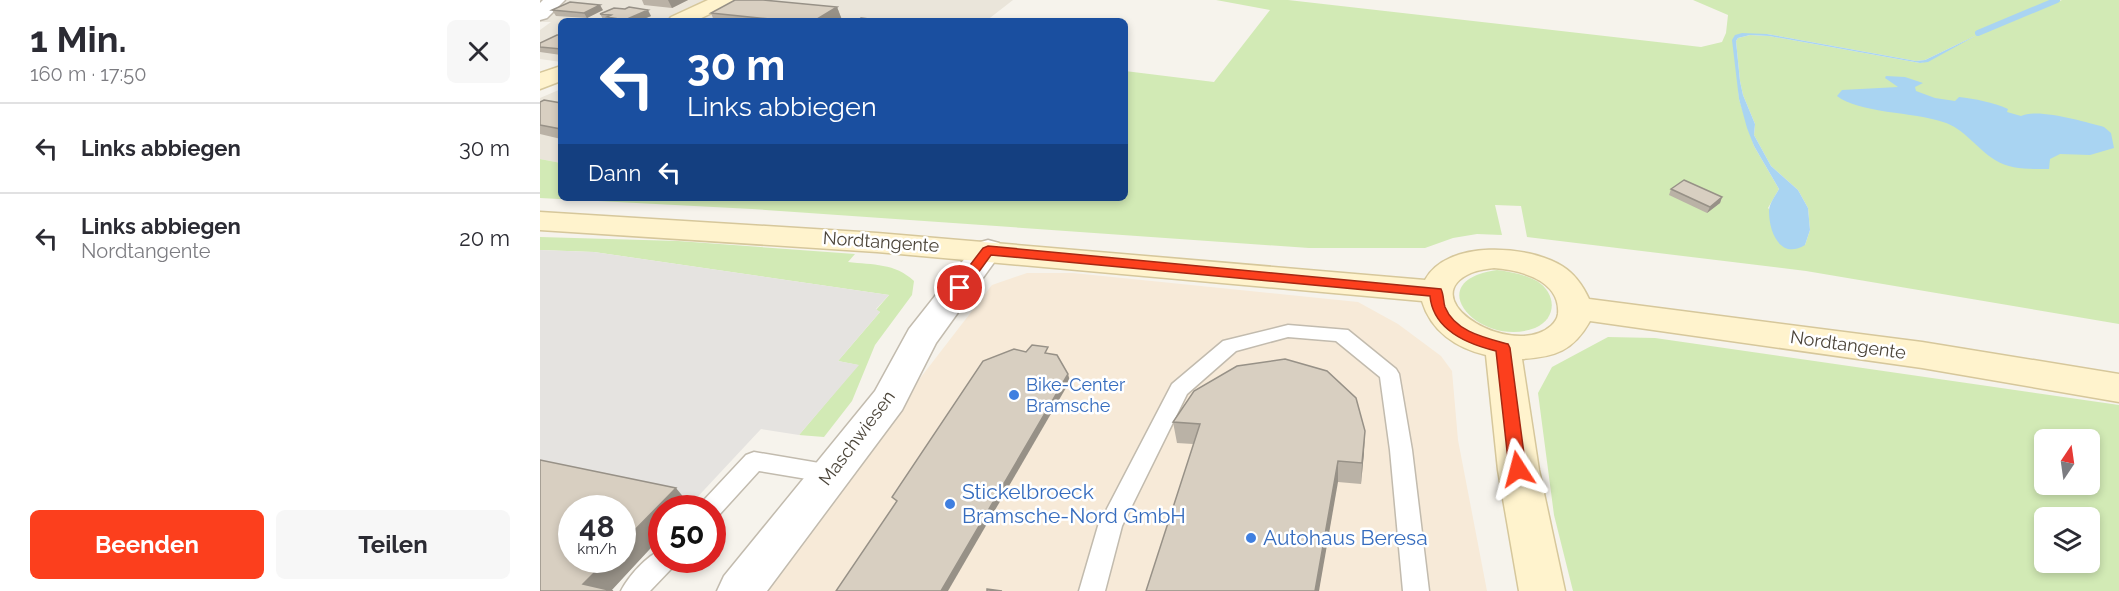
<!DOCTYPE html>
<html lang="de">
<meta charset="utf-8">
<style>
body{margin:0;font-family:Raleway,sans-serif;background:#f7f7f7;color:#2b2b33;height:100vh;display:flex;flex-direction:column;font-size:22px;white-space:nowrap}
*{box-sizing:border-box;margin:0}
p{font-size:20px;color:#7c7c81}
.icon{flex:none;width:33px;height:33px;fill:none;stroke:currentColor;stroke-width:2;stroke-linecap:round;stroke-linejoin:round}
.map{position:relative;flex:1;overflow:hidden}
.side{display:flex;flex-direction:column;background:#fff;width:540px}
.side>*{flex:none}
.banner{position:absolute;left:18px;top:18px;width:570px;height:183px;border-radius:9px;box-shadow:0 3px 9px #0003;background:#1a4fa0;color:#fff;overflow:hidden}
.needle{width:39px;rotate:13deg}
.controls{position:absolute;left:1494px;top:429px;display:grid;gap:12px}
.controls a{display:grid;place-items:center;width:66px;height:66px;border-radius:9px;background:#fff;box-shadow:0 3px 9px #0003;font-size:30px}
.speed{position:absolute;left:18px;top:495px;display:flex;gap:12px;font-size:30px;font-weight:700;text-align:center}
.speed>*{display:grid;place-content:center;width:78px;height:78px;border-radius:50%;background:#fff;box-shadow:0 3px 9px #0003;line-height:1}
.speed small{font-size:15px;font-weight:400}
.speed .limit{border:9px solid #d22;background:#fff;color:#111}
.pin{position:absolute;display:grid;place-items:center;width:51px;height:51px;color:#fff;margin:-26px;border:3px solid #fff;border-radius:50%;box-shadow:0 2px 6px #0007}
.me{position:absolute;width:66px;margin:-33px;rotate:351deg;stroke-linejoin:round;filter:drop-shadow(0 0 4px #0008)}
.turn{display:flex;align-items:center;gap:21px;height:126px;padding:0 30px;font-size:27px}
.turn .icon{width:78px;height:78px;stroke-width:2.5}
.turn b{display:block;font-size:42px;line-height:51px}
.then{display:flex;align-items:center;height:57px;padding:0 30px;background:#0003;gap:12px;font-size:22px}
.round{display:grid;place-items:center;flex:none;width:63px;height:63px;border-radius:9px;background:#f7f7f7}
.overview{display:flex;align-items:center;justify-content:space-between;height:102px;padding:0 30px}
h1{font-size:36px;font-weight:700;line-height:45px}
.button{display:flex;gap:12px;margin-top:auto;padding:12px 30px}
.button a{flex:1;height:69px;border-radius:9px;background:#fc3f1d;color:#fff;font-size:24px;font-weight:700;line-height:69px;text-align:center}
.button a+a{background:#f7f7f7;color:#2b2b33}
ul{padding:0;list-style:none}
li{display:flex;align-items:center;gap:18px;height:90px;padding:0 30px;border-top:2px solid #e1e1e2}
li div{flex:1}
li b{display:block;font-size:22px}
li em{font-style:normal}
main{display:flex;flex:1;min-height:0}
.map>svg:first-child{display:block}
</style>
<main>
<section class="side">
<div class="overview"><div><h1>1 Min.</h1><p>160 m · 17:50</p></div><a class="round"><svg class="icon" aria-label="close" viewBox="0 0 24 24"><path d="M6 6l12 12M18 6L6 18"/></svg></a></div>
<ul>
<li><svg class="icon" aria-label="left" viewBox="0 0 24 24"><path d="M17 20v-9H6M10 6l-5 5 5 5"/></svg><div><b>Links abbiegen</b></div><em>30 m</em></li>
<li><svg class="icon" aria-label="left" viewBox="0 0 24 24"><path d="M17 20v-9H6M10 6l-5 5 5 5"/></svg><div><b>Links abbiegen</b><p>Nordtangente</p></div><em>20 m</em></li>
</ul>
<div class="button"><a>Beenden</a><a>Teilen</a></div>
</section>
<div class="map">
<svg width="1579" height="591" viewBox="0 0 1579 591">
<rect width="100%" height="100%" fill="#f6f3ec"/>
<g fill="#eae5da">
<polygon points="0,0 473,0 446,21 21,21 21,62 0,59 0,30 11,22 0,22"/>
<polygon points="21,89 21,163 0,159 0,98"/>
</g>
<polygon fill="#f7ead8" points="487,273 533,273 818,302 858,324 901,356 912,371 918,440 947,591 216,591 452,285"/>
<g fill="#d2eab5" fill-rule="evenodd">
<path d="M676,0H748L1161,47L1182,42L1186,33L1188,15L1153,0H1513L1435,33L1439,34L1522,0H1579V324L1266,271L987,237L981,206L955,205L962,235L937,234L913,238L885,248H769L212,209L0,198V159L21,163V198H585V71L674,82L730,10ZM1227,34L1376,61L1385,60L1437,35L1388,61L1380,63L1229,36L1210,35L1198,38L1196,41L1200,81L1203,95L1215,124L1214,135L1231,166L1258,190L1268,208L1270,230L1265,245L1228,208L1239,189L1214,146L1199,99L1195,35Z"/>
<path d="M0,237L138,241L315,254L308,262C333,265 355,263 374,281L372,295L335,345L312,401L284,437L259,435L318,365L298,361L340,312L336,310L349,295L54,252L0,250Z"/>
<path d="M957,270C971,272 984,274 997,281C1016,293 1018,318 995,328C941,349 877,281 957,270Z"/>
<path d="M1068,337L1115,338L1579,405V591H1033L1014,515L998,393L1012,367ZM1504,440H1550V484H1504ZM1504,518H1550V562H1504Z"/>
</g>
<polygon fill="#e5e3e0" points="0,250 54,252 349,295 336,309 340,312 298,361 319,365 259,435 221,429 150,505 0,474"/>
<g fill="#a9d4f2">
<path d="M1202,33L1227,34L1376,61L1385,60L1437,35L1388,62L1380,63L1229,36L1210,35L1198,38L1196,41L1200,81L1203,95L1215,124L1214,135L1231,166L1258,190L1268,208L1270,230L1265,245C1241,260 1229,233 1229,211C1229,204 1235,196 1239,189L1214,146L1207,128L1199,99L1192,40L1195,35Z"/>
<path d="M1346,76L1365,77L1383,83L1375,87L1376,91L1395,98L1415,101L1419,97C1435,99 1453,102 1468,109L1467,112L1481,116C1498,108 1545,122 1564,127L1571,133L1574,148L1550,155L1520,154L1510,159L1509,169C1491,169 1471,170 1455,160C1437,149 1424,128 1403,122C1374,112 1318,113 1297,96L1302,90L1358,87L1345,78Z"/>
</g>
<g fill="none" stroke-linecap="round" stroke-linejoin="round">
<polyline stroke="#a9d4f2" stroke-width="6" points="1438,33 1517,0"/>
<g stroke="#c2bbae" stroke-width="3">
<g id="lane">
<polygon points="748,325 808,330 856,369 859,374 872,450 889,591 863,591 850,450 840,377 796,341 748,337 696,351 647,394 582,526 565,591 539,591 558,526 632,384 683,341"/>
<polygon points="214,452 291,465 299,468 302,474 299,480 291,483 219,471 179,515 172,517 172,508 160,508 163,501 206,455"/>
<path d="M122,550V560H135L132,568L110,591H81C88,577 107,555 122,550Z"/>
</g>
</g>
<g stroke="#c2bbae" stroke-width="3">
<g id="street">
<polygon points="3,0 25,0 7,18 0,20 0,3"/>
<polygon points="448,240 459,243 463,250 396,343 362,410 227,591 177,591 184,576 335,391 369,329 437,243"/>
</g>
</g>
<g stroke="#d6c79b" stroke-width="3">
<g id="secondary">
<polygon points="168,0 194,0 191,4 155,21 128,21 131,17"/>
<polygon points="21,66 21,81 0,89 0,73"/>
<path d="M0,212L337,233L885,280C907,239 988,245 1022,266C1035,274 1043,286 1049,299L1382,342L1579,374V402L1382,368L1050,321C1033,351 1015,357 982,359L999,470L1025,591H979L958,470L946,355C916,348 891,331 882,301L337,252L0,230ZM954,268C980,270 1021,280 1018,314C1017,323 1007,330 999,333C955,349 877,297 931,273C938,270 947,269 954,268Z"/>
</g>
</g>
<use href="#lane" fill="#fff" fill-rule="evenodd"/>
<use href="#street" fill="#fff" fill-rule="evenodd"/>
<use href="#secondary" fill="#fff3cd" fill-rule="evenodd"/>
</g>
<g fill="#bab2a6">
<polygon points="102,0 148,0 132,8 104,5"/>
<polygon points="297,7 302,20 302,21 174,21 171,13"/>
<polygon points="12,10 63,10 47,18 16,16"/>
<polygon points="60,14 111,16 99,21 69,21 68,20 63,19"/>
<polygon points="21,35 21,55 0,52 0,43"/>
<polygon points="0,102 21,103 21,139 0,134"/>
<polygon points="1131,189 1182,197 1180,203 1167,213 1129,195"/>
<polygon points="654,391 824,452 821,484 798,482 653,444 637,443 633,422"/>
</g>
<g fill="#979187">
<polygon points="128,0 148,0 132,8"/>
<polygon points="60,5 63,10 47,18 44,13"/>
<polygon points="297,7 302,20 302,21 274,21"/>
<polygon points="108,10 111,16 99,21 85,20"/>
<polygon points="1182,197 1180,203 1167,213 1170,207"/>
<polygon points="528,374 530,381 408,591 401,591"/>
<polygon points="825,431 824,452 821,484 822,463"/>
<polygon points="798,461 798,482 779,591 775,591"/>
<polygon points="136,488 150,505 147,508 122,508 122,536 71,591 43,584 67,560 82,560 82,543"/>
</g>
<g fill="#d8cfc1" stroke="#979187" stroke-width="1.5">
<polygon points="195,0 223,0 297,7 274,21 226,21 230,19 171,13"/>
<polygon points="30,2 60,5 44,13 12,10"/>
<polygon points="89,7 108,10 85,20 67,17 71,15 60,14 74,8 85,9"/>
<polygon points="321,18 338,20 337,21 317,21"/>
<polygon points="17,35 21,35 21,49 0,47 0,43"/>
<polygon points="4,100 21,103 21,129 0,125 0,102"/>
<polygon points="1144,180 1182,197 1170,207 1131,189"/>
<polygon points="492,345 508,347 505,353 517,355 528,374 401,591 296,591 357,501 352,497 443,361 474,349 486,352"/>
<polygon points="745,359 787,371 816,398 825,431 822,463 798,461 775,591 606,591 660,424 633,422 654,391 697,366"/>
<polygon points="0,460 136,488 82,543 82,508 32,508 32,560 67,560 43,584 73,591 0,591"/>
<polygon points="447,589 462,591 447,591"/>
</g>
<path fill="#fc3f1d" stroke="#a42913" stroke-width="1.5" d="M448,246L901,289C904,295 903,301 905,307C915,332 946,338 968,344L970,348L986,469L983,474L978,476L972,474L969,469L956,351C927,344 893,330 890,296L451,255L425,291H415L413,288L415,285L443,248Z"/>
<g fill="#3f7fe0" stroke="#fff" stroke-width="2">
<circle cx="474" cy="395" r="6"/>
<circle cx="410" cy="504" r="6"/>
<circle cx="711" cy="538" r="6"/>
</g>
<g text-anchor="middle" stroke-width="5" stroke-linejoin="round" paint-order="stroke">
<g font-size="18" fill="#4b4439" stroke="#fff">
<text transform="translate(341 242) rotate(4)" y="6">Nordtangente</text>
<text transform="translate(1308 345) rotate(8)" y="6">Nordtangente</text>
<text transform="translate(317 438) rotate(-53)" y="6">Maschwiesen</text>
</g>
<g font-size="18" fill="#366cbe" stroke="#fff" text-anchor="start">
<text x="486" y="391">Bike-Center<tspan x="486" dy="21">Bramsche</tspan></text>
</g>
<g font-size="21" fill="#366cbe" stroke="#fff" text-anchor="start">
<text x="422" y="499">Stickelbroeck<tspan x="422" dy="24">Bramsche-Nord GmbH</tspan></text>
<text x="723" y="545">Autohaus Beresa</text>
</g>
</g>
</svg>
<div class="controls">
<a><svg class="needle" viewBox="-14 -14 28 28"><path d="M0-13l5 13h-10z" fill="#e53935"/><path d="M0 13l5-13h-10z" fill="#7c7c81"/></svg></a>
<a><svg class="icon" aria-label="layers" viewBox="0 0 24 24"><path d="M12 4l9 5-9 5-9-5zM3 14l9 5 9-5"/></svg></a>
</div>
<div class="speed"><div>48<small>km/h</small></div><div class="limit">50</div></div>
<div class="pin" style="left:420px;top:288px;background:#d93025"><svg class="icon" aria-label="arrive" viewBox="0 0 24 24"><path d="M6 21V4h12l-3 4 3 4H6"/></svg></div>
<svg class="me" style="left:978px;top:469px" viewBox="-20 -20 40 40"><path d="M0-17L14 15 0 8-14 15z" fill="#fc3f1d" stroke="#fff" stroke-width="4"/></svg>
<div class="banner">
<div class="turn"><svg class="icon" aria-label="left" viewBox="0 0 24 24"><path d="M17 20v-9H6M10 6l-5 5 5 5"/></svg><div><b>30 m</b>Links abbiegen</div></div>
<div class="then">Dann<svg class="icon" aria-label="left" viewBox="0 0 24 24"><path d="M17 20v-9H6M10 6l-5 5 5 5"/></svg></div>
</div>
</div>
</main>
